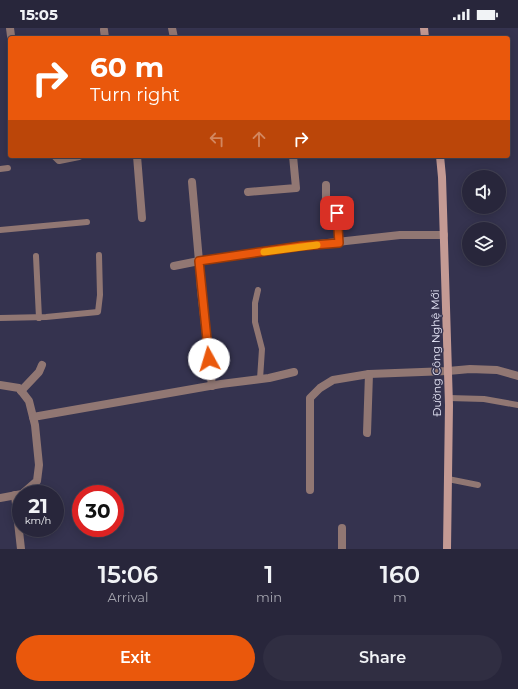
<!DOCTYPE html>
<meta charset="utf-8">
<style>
body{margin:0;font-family:Montserrat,sans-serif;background:#302e42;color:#f1f3f6;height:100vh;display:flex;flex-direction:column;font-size:15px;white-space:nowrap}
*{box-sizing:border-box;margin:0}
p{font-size:13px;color:#a5a5af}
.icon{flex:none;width:22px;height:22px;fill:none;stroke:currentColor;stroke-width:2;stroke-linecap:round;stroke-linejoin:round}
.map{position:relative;height:521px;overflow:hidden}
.side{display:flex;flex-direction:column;background:#28263b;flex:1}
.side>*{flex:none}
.top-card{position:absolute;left:8px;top:8px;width:502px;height:122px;border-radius:4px;box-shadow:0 2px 10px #0003,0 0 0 1px #444355;background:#ea580c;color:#fff;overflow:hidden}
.fabs{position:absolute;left:462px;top:142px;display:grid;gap:8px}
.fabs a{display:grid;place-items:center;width:44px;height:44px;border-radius:50%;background:#28263b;box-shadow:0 2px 10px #0003,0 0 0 1px #444355;font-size:20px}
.speed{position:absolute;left:12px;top:457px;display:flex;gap:8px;font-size:20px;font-weight:700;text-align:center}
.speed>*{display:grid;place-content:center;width:52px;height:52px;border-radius:50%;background:#28263b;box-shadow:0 2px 10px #0003,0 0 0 1px #444355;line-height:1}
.speed small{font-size:10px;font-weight:400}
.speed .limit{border:6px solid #d22;background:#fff;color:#111}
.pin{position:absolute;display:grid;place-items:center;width:34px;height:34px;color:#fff;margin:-17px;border-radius:8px;box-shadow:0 2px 6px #0006}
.me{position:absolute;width:44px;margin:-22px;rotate:354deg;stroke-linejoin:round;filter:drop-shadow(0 0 3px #0008)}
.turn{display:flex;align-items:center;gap:14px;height:84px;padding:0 16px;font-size:18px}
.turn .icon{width:52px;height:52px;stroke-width:2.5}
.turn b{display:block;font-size:28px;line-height:34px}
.lanes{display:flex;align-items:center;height:38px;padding:0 16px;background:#0003;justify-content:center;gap:20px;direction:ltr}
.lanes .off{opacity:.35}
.eta{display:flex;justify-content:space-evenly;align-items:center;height:68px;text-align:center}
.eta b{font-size:24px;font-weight:600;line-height:28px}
.button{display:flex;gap:8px;margin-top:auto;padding:8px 16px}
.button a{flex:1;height:46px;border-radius:24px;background:#ea580c;color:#fff;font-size:16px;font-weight:600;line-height:46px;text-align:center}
.button a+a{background:#302e42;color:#f1f3f6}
.status{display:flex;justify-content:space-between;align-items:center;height:28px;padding:0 20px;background:#28263b;direction:ltr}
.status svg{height:11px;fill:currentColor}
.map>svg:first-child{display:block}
</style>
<div class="status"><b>15:05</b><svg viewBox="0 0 49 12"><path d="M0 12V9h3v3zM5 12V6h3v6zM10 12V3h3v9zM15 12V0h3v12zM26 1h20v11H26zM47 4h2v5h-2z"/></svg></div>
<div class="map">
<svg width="518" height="521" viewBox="0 0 518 521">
<rect width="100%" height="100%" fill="#35334f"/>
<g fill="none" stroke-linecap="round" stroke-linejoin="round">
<g stroke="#917773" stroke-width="6">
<polyline points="0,141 8,140"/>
<polyline points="0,202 87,194"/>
<polyline points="36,228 39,290"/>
<polyline points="258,262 255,275 255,294 262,321 260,351"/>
<polyline points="0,290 46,289 98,284 100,267 99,227"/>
<polyline points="449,370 484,371 518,377"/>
<polyline points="448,451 478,457"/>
</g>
<g stroke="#917773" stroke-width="8">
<polyline points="10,0 11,8"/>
<polyline points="172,0 174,10"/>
<polyline points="104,2 105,10"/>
<polyline points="55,128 59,132 79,128"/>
<polyline points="137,128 142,190"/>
<polyline points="192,154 199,233 301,218 400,207 444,207"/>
<polyline points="326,157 326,181 337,185 339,215"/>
<polyline points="248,164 296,160 293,128"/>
<polyline points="174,238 199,233 201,262 212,358"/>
<polyline points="0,357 19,360 29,373 35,397 39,437 37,453 22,466 0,470"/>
<polyline points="21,363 39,344 42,337"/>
<polyline points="33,389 221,356 269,350 294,344"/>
<polyline points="367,405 369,346"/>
<polyline points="310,462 310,370 320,360 333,352 369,346 448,343 470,341 497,342 518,348"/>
<polyline points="15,467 21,521"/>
<polyline points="342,500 342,521"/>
</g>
<g stroke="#c49a94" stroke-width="8">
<polyline points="424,0 425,10"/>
<polyline points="440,128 442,149 449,377 447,521"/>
</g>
</g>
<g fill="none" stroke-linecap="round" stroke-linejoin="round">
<g stroke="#983908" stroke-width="10">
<polyline id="route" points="209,331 199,233 301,218 339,215 337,185"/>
</g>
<use href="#route" stroke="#ea580c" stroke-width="7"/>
<polyline stroke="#f59e0b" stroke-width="7" points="264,224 317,217"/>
</g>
<g text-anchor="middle" stroke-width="3" stroke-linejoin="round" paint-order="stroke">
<g font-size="11" fill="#ebebfc" stroke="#35334f">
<text transform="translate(436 325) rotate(-91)" y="4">Đường Công Nghệ Mới</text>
</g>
</g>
</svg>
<div class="fabs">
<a><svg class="icon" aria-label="sound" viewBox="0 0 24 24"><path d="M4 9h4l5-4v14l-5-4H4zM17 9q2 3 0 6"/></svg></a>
<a><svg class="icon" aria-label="layers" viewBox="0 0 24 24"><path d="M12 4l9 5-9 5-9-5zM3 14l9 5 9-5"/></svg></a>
</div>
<div class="speed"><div>21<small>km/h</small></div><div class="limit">30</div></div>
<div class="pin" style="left:337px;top:185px;background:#d93025"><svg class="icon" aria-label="arrive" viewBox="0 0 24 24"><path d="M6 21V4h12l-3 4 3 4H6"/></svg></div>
<svg class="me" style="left:209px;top:331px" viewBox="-20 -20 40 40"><circle r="19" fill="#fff"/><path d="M0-13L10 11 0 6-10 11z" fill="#ea580c"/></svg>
<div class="top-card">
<div class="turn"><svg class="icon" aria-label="right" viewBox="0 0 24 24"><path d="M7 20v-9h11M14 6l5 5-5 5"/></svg><div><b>60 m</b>Turn right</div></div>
<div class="lanes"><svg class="icon off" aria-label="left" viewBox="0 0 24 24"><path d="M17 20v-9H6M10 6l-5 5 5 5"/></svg><svg class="icon off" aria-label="ahead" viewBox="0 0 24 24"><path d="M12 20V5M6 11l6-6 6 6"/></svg><svg class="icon" aria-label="right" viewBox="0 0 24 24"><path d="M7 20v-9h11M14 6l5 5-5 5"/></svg></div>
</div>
</div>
<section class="side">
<div class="eta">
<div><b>15:06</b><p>Arrival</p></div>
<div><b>1</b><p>min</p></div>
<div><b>160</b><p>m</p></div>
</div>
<div class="button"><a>Exit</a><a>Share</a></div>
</section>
